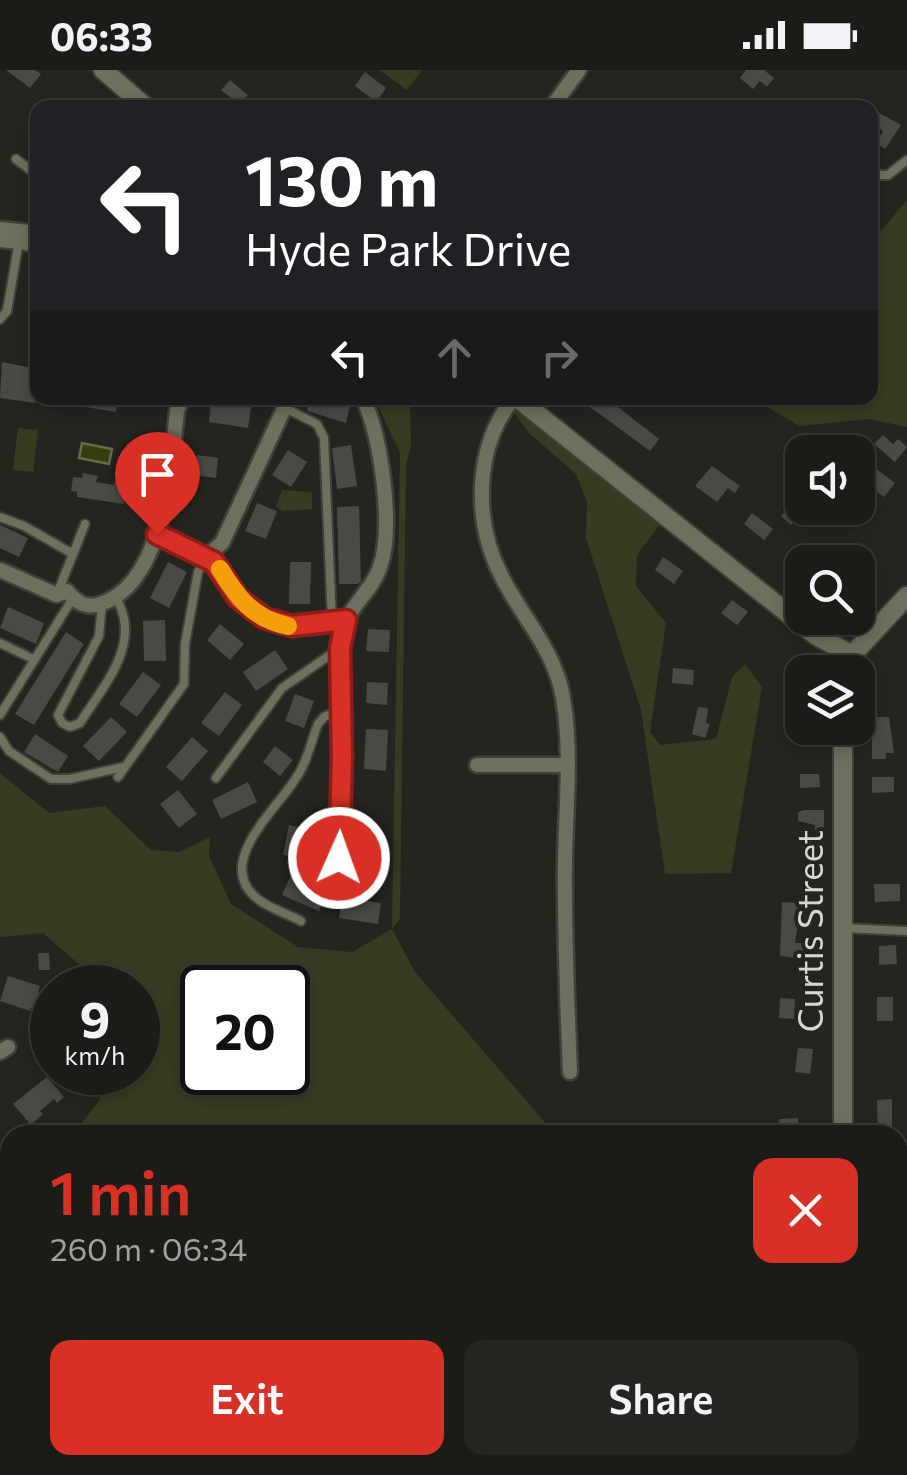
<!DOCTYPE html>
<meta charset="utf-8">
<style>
body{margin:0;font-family:Commissioner,sans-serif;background:#242520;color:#f1f3f6;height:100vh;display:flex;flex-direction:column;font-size:38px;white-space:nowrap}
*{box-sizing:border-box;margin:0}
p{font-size:32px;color:#a0a1a1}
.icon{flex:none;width:55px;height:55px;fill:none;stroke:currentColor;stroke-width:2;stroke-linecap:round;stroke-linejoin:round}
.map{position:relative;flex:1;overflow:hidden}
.details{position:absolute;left:0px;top:1055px;width:908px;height:350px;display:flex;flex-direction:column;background:#1b1c17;border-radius:30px 30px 0 0;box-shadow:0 5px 15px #0003,0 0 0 2px #393a36}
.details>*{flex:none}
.guide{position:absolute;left:30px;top:30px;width:848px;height:305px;border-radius:20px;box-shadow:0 5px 15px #0003,0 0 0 2px #393a36;background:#202124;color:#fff;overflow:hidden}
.tools{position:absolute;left:785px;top:365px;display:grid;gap:20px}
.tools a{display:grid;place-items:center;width:90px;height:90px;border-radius:20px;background:#1b1c17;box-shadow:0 5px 15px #0003,0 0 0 2px #393a36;font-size:50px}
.speed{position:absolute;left:30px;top:895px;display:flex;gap:20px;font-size:50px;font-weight:700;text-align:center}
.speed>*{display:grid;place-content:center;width:130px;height:130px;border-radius:50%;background:#1b1c17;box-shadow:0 5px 15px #0003,0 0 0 2px #393a36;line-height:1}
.speed small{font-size:25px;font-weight:400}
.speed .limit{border:5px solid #111;border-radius:15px;background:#fff;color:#111}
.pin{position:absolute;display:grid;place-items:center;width:85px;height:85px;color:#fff;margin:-102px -42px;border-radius:50% 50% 50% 0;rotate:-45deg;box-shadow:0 0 10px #0007}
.pin .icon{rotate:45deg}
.me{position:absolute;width:110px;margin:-55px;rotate:2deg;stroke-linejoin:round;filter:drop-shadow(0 0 8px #0008)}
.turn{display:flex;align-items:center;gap:35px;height:210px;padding:0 50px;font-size:45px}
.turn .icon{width:130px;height:130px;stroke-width:2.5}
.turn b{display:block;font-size:70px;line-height:85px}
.lanes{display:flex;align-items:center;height:95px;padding:0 50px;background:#0003;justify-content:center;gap:50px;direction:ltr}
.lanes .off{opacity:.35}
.round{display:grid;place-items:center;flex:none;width:105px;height:105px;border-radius:20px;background:#242520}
.headline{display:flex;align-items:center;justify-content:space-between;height:170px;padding:0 50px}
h1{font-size:60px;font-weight:600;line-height:75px;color:#d93025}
.button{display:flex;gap:20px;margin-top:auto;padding:20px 50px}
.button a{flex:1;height:115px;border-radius:20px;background:#d93025;color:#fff;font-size:40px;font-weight:600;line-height:115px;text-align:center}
.button a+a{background:#242520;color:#f1f3f6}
.status{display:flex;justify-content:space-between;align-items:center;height:70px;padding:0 50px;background:#1b1c17;direction:ltr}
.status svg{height:28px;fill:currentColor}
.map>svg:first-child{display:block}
</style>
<div class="status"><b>06:33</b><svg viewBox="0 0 49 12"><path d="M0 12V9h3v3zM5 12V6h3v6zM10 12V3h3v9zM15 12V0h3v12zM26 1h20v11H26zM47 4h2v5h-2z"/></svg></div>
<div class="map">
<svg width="907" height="1405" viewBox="0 0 907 1405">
<rect width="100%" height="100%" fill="#24251f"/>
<g fill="#373b21" fill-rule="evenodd">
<polygon points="379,0 422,0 407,20"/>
<polygon points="907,130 907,357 869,349 799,356 754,329 870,328 870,163 881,161"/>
<path d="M374,328H410L411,376L406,394L400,849L392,859L415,902L556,1065H72L99,1031L105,1003L138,1002V918L91,917L81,896L43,863L0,867V703L49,743L105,736L151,780L179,782L210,767L209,786L231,834L298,877L352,882L392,859L400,383ZM202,918H288V1002H202Z"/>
<polygon points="507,328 664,449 637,485 636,516 666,553 650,662 660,675 716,669 732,607 745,594 762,617 731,803 665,804 641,640 586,468 587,432 576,404 529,363 506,332"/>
<polygon points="18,358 38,360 33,402 13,400"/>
<polygon points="282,420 312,422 312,439 283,441 276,437"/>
<polygon points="10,1116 10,1181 0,1180 0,1121"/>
</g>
<polygon fill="#383d0e" stroke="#676b49" stroke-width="2.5" points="82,373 112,379 109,394 79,388"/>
<g fill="#494a44">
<polygon points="6,0 35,0 41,4 30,18"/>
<polygon points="746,0 764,0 774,8 767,17 760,11 753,19 740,8"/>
<polygon points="365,2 386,18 376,32 355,16"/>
<polygon points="230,10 248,25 239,34 221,20"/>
<polygon points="870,38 901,55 885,79 876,73 883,61 870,53"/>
<polygon points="2,292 38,299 35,333 0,328"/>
<polygon points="88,328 118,328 116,342 86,337"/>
<polygon points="310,328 351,331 346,353 307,341"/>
<polygon points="596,328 618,328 614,334 659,369 650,381 590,337"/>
<polygon points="211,332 251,337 248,358 209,352"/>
<polygon points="883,365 893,374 898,369 907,377 895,392 874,374"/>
<polygon points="351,375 357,416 337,419 332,378"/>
<polygon points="288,380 307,392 291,417 272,405"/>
<polygon points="197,385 218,388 216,408 194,405"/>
<polygon points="712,396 740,416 735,423 728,418 717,432 695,416"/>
<polygon points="875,398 895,413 884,427 864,412"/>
<polygon points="83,403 98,406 96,412 113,415 116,410 127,412 124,434 77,427 77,422 71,421 73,407 82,408"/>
<polygon points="257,433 277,441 266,469 245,461"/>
<polygon points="790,435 801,444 791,455 781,446"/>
<polygon points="359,436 361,511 358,514 339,514 337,437"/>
<polygon points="752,443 773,459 764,470 744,454"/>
<polygon points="0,455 28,468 19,487 0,478"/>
<polygon points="663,487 683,501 674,514 655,500"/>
<polygon points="168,492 187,502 169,538 150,528"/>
<polygon points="290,492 311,492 310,534 289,534"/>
<polygon points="732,530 748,542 737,555 721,543"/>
<polygon points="8,537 44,553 36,574 0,558"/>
<polygon points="165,550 166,591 144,591 143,551"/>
<polygon points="220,554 244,574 230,590 207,570"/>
<polygon points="368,559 390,560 389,582 366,581"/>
<polygon points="66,562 84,574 34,655 15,644"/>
<polygon points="275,580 288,599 256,621 243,602"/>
<polygon points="673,598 694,600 693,615 672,613"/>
<polygon points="143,602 161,615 137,647 119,634"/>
<polygon points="367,612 388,613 387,635 366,633"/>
<polygon points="225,622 242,635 219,666 201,653"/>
<polygon points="295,624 314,631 304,658 285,651"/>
<polygon points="698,637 708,638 706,653 710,654 705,668 692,664"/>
<polygon points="111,647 127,662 99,691 83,676"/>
<polygon points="872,647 889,647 894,683 886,683 886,689 872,689"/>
<polygon points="366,659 388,660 386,701 364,699"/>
<polygon points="35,664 68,686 58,702 24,682"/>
<polygon points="192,667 208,681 182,711 166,697"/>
<polygon points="275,676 293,690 280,706 263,692"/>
<polygon points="800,704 819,704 820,717 800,718"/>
<polygon points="872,707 894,707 894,722 872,723"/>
<polygon points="248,712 257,732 221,749 212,730"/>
<polygon points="178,720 197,744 179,758 160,734"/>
<polygon points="804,740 824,740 824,760 815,760 815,755 798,751 798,742"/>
<polygon points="289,755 310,759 304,789 283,785"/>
<polygon points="291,805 328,820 319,841 282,825"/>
<polygon points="874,814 900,814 900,831 875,832"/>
<polygon points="342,827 381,833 378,854 339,848"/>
<polygon points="782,832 801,833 795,873 804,873 803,889 780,886"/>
<polygon points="896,875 897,894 879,895 879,876"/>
<polygon points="38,883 49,883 50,900 39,900"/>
<polygon points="8,906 40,916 38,922 47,925 42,940 32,937 30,941 0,931"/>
<rect x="877" y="927" width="16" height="24"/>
<polygon points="780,928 795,929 794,949 779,948"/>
<polygon points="798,978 813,979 810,1004 795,1002"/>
<polygon points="47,1007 64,1027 57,1033 54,1029 40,1041 43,1044 31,1055 13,1034"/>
<polygon points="892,1029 892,1063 878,1063 877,1030"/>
<polygon points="798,1048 798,1065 780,1065 779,1049"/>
<rect x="898" y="1228" width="9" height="20"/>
<polygon points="609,1395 643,1395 642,1405 609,1401"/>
</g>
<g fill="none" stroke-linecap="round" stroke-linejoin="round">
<g stroke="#40413c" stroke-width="12">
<g id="service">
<polyline points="16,89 38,106"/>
<polyline points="870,97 879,105 888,105 907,90"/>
<polyline points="0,249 7,241 19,171"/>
<polyline points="285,338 317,354 324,368 332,552"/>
<polyline points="0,447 24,456 73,484"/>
<polyline points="57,524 85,454"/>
<path d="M102,534L99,566L58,645L62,653L70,657L80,653C104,615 143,573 116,528"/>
<polyline points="346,550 340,578 342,688 339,788 352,803 377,808"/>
<polyline points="0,573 33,589"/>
<polyline points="0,645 73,528"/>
<polyline points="0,667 9,681 51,709 70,709 123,697"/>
<polyline points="118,707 184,614 185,574 198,502 207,486"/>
<polyline points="216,708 282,618 340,578"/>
<path d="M301,851C288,844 271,839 259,830C212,795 275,741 294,711C307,694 310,674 318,654L324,647L341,639"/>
<polyline points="843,858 907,861"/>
</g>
</g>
<g stroke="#40413c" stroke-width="19">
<g id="minor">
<polyline points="551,38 579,0"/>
<polyline points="0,159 38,163"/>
<polyline points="0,170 38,174"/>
<path d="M514,328C474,376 473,452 502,507C523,549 555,580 563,628C572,681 566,735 565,788C564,859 567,931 570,1002"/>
<path d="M157,463L214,491L238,528L264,549L292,556L346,550C356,531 373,518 380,497C394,456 381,367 363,328"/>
<polyline points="207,486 222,473 289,328"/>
<path d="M0,500L57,525L67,521C76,532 86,539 100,534C165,514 171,396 177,341L182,328"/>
<polyline points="477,695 568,695"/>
<polyline points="0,982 8,977"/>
<polyline points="898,1087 907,1087"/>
<polyline points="0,1308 10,1308"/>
<polyline points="898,1315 907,1315"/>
</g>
</g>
<g stroke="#40413c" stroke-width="22">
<g id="tertiary">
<polyline points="103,0 147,38"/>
<polyline points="517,328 815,565 852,585"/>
<polyline points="847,602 852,585 907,526"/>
<polyline points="843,1065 843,658"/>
<polyline points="842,1405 842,1395"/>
</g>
</g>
<use href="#service" stroke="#6d705c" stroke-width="8"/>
<use href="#minor" stroke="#6d705c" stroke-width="14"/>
<use href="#tertiary" stroke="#6d705c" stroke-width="18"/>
</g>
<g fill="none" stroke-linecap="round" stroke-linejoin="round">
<g stroke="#8d1f18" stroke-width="25">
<polyline id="route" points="157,464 214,492 238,528 264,548 292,556 346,550 340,578 342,688 339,788"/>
</g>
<use href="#route" stroke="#d93025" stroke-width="18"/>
<path stroke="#f59e0b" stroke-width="18" d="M220,499C237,527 253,549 288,556"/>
</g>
<g text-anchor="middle" stroke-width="8" stroke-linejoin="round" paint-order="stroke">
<g font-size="35" fill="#d6d7d3" stroke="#24251f">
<text transform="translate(811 861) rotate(-90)" y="12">Curtis Street</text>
</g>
</g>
</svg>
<div class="tools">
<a><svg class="icon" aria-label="sound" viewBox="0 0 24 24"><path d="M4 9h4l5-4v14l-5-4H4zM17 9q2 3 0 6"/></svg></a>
<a><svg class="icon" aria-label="search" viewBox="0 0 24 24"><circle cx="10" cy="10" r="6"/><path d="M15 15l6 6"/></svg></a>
<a><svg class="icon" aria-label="layers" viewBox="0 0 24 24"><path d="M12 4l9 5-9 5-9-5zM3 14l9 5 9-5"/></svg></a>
</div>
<div class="speed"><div>9<small>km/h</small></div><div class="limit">20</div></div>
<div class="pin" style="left:157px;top:464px;background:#d93025"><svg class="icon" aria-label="arrive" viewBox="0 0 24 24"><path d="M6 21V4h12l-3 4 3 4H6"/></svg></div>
<svg class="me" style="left:339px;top:788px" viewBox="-20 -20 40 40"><circle r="17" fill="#d93025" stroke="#fff" stroke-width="3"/><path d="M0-11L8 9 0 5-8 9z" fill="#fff"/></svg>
<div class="guide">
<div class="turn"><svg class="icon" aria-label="left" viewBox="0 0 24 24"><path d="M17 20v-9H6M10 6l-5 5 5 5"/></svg><div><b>130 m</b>Hyde Park Drive</div></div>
<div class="lanes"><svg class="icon" aria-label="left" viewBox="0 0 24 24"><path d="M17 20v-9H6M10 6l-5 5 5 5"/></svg><svg class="icon off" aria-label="ahead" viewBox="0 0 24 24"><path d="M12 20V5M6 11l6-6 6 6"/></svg><svg class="icon off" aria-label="right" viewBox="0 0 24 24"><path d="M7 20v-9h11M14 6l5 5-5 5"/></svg></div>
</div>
<section class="details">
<div class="headline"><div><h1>1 min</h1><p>260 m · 06:34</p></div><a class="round" style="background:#d93025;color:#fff"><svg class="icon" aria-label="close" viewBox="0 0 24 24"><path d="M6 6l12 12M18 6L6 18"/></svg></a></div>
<div class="button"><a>Exit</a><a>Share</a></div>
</section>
</div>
